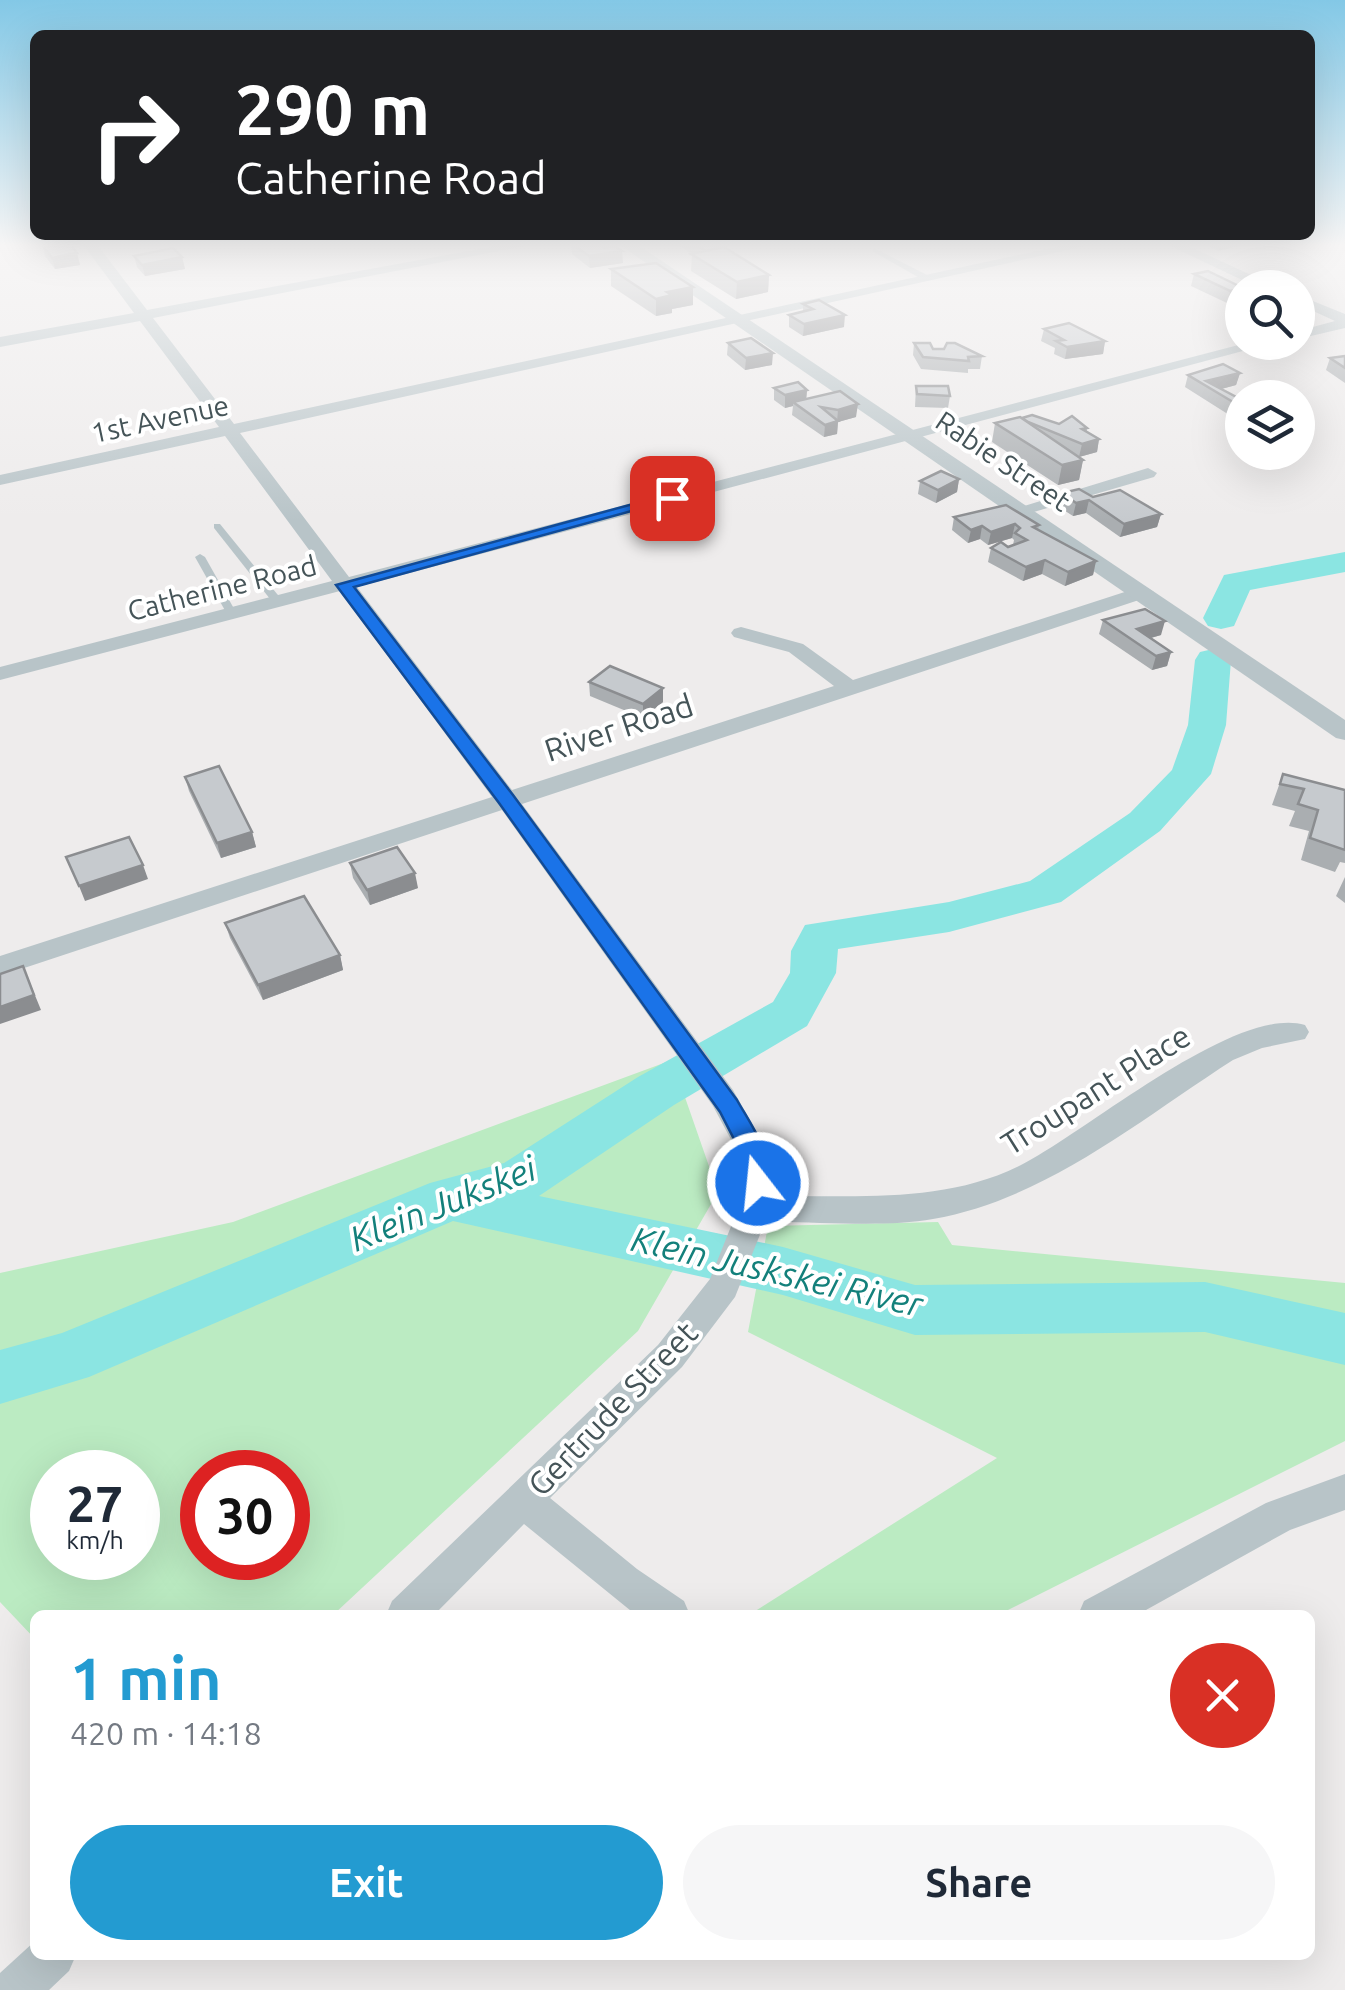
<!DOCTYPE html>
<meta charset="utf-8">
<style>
body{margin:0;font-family:Ubuntu,sans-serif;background:#f6f6f7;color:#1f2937;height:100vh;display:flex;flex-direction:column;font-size:38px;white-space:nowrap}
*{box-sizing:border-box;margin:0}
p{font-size:32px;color:#747a83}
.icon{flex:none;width:55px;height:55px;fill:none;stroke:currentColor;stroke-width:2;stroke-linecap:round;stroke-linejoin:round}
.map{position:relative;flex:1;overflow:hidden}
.side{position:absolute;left:30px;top:1610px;width:1285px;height:350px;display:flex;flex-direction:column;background:#fff;border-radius:15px;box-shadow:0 10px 40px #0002}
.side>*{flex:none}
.top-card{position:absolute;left:30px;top:30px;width:1285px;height:210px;border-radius:15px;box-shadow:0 10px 40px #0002;background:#202124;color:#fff;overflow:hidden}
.fabs{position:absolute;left:1225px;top:270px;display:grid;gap:20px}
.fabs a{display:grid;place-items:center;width:90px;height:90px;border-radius:50%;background:#fff;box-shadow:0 10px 40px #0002;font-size:50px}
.speed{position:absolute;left:30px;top:1450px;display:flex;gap:20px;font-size:50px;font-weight:700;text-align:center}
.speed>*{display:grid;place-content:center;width:130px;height:130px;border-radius:50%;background:#fff;box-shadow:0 10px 40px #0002;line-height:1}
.speed small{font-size:25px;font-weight:400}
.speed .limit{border:15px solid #d22;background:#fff;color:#111}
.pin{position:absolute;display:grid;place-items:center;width:85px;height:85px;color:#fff;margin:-42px;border-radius:20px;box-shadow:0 5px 15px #0006}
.me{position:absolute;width:110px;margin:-55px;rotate:344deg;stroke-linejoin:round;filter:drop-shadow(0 0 8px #0008)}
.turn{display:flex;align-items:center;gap:35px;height:210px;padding:0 40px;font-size:45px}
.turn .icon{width:130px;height:130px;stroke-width:2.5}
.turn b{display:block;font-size:70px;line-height:85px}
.round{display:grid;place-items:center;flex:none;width:105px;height:105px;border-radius:52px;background:#f6f6f7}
.head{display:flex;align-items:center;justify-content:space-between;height:170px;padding:0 40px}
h1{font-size:60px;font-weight:700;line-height:75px;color:#239bd1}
.button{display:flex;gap:20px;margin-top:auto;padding:20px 40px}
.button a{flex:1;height:115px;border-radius:60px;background:#239bd1;color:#fff;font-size:40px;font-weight:700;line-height:115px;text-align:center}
.button a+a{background:#f6f6f7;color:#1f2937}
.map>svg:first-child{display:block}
</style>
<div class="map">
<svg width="1345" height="1990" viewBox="0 0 1345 1990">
<rect width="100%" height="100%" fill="#eeecec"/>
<g fill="#bbebc2" fill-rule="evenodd">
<path d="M672,1060L718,1192L638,1331L333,1615H35V1639L0,1602V1273L233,1222ZM52,1472H138V1558H52ZM202,1472H288V1558H202Z"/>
<polygon points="938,1222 952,1245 1345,1283 1345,1441 998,1615 749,1615 997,1458 748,1332 768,1226"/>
</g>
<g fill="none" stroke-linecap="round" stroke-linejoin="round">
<g fill="#8be5e2" fill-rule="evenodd">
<polygon points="1345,552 1345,572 1250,590 1234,626 1221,629 1208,626 1203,618 1224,575"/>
<polygon points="1213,649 1226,652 1231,660 1226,725 1211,774 1160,831 1061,902 949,932 838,949 836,973 807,1026 674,1105 539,1196 783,1247 915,1285 1205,1282 1345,1313 1345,1365 1205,1332 915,1335 783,1295 453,1221 89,1377 0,1404 0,1350 62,1333 430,1183 504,1163 638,1077 773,1002 790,973 791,951 805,925 949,902 1030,881 1130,813 1172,770 1188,725 1195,660 1200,652"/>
</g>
<g fill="#b8c4c8" fill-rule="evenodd">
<polygon points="874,248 931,277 932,279 925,281 872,251"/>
<polygon points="214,524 220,524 282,600 282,604 274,604 214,528"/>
<polygon points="200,554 205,557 237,614 236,616 232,617 227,614 195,557"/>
</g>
<g fill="#b8c4c8" fill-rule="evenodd">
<path d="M82,243H96L147,310L512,243H540L153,318L234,424L1074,243H1099L240,433L349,577L1250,342H1277L357,587L512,790L834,686L789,652L734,637L731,633L734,629L741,627L803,644L853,680L1137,588L1144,586L1154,592L1151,596L522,804L733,1090L765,1147L774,1183L772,1196C856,1195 944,1204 1021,1165C1085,1133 1236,1004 1305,1025L1309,1032L1305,1039L1262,1048L1233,1060C1138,1121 1046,1199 933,1219C884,1228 815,1221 765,1222L735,1297L682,1367L550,1498L637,1569L684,1601L690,1615H636L524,1524L434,1615H386L392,1601L658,1345L710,1279L738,1209L742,1183L735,1147L713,1106L502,810L0,976V956L492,797L340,591L0,680V667L332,581L225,436L0,485V475L219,427L140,321L0,347V337L134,313Z"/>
<polygon points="1164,243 1182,243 1279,288 1259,288"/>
<polygon points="1298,295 1345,314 1345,328 1298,339 1298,331 1335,321 1298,304"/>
<polygon points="1148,468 1157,473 1154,477 1020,516 1011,510"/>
<polygon points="1345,1474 1345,1510 1290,1530 1137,1615 1078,1615 1084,1601 1266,1503"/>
<polygon points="35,1941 35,1955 76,1955 69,1971 49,1990 0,1990 0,1973"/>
</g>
<polygon fill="#b8c4c8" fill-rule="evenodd" points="617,243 635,243 1345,720 1345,740 1336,738"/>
</g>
<g fill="#aaaeb1">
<polygon points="571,243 613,243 623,263 590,268 572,254"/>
<polygon points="675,243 717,243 769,275 768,292 736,299 691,271 692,254"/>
<polygon points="1203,243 1250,243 1218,251"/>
<polygon points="42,244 77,253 80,265 55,269 45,256"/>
<polygon points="134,256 182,257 185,269 145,276 137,267"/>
<polygon points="611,269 693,287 693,305 672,309 672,313 656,316 611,286"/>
<polygon points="1194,274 1242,288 1241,300 1227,303 1191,286"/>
<polygon points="803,304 844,327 803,336 789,327 789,315 803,312"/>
<polygon points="1044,329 1105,341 1103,354 1065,359 1054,354 1055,348 1041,341"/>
<polygon points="728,343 772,365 745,370 727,355"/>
<polygon points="914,343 933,349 982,356 980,369 968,369 968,373 921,369 913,355"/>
<polygon points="1345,356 1345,383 1326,370 1330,358"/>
<polygon points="1240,373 1236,385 1221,389 1242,400 1234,418 1185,387 1188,375"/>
<polygon points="916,386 950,396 948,408 915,407"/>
<polygon points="774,388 807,390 806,399 856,417 838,422 837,434 824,437 792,415 793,406 785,408 774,400"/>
<polygon points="1022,418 1087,428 1087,432 1099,439 1097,452 1079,457 1083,460 1079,480 1058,485 992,442 995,423"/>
<polygon points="959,479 957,492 936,503 918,494 920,481"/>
<polygon points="1062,493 1093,497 1161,514 1157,527 1120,537 1086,513 1073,516 1059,507"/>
<polygon points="954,517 1039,525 1038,530 1096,561 1093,575 1065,586 1042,574 1023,581 988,562 991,548 1008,547 1013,545 1014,540 1012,538 988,545 980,539 968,543 952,530"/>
<polygon points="1103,620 1161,635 1151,638 1171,652 1167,666 1152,670 1099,634"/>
<polygon points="589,682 663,702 643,718 590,696"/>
<polygon points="1283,774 1345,790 1345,863 1340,862 1335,872 1301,860 1309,831 1289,826 1295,811 1272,805"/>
<polygon points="185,777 252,832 256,847 221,858 189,791"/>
<polygon points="350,863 418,888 370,905 353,878"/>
<polygon points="1345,877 1345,903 1336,896"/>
<polygon points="225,923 340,955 343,970 263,1000 230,938"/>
</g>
<g fill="#8b8d90">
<polygon points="597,243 613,243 613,251 598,254"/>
<polygon points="1220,243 1250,243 1218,251"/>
<polygon points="622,251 623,263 590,268 589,256"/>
<polygon points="77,253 80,265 55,269 52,258"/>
<polygon points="182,257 185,269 145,276 142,265"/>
<polygon points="769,275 768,292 736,299 737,282"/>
<polygon points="693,287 693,305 672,309 672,313 656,316 656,299 667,292"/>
<polygon points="1242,289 1241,300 1227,303 1230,291"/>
<polygon points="845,315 844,327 803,336 804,324"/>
<polygon points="1105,341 1103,354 1065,359 1067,347"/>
<polygon points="773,353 772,365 745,370 746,358"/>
<polygon points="1240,373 1236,385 1214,391 1206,381"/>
<polygon points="807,390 806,402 793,402 793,406 785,408 785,395"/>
<polygon points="858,404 856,417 838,422 837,434 824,437 825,425 837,422 838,410"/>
<polygon points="1242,404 1242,416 1234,418 1238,405"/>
<polygon points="1099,439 1097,452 1079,457 1082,444"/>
<polygon points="1083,460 1079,480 1058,485 1062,465"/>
<polygon points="959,479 957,492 936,503 938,490"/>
<polygon points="1089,500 1086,513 1073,516 1076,503"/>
<polygon points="1161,514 1157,527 1120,537 1124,524"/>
<polygon points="1015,524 1012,538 988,545 991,532"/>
<polygon points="982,526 980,539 968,543 971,530"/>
<polygon points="1045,560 1042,574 1023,581 1026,567"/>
<polygon points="1096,561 1093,575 1065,586 1068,572"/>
<polygon points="1165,621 1161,635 1136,642 1137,629"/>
<polygon points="1171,652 1167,666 1152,670 1156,656"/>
<polygon points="663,688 663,702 643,718 643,704"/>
<polygon points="252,832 256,847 221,858 217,843"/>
<polygon points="143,865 148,879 85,901 79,886"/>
<polygon points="415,873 418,888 370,905 367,890"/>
<polygon points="340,955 343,970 263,1000 258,985"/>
<polygon points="23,966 41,1010 0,1024 0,1007"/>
</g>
<g fill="#c6cace" stroke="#8b8d90" stroke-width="2.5">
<polygon points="50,243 69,243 77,253 52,258 42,244"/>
<polygon points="571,243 598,243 604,248 614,246 622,251 589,256"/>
<polygon points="693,243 717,243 726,248 724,247 706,251"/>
<polygon points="724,247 769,275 737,282 691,254"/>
<polygon points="173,248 182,257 142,265 134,256"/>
<polygon points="656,263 693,287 667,292 672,295 656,299 611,269"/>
<polygon points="1208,271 1243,288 1230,291 1194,274"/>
<polygon points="819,300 845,315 804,324 789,315 813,309 803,304"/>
<polygon points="1069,323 1105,341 1067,347 1056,341 1064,340 1044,329"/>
<polygon points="751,338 773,353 746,358 728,343"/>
<polygon points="914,343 930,343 933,349 944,349 947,343 955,343 982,356 968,357 969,361 923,357"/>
<polygon points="1345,356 1345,368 1330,358"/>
<polygon points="1223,364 1240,373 1206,381 1242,400 1242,404 1238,405 1188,375"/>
<polygon points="798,382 807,390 785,395 774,388"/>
<polygon points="916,386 948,386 950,396 917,394"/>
<polygon points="840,391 858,404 838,410 821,407 838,421 825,425 793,402"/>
<polygon points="1032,415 1059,424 1072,416 1087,428 1082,429 1099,439 1082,444 1028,422 1022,418"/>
<polygon points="1020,417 1083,460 1062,465 995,423"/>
<polygon points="941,471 959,479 938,490 920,481"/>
<polygon points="1079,489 1093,497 1120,490 1161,514 1124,524 1089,500 1076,503 1062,493"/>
<polygon points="1006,505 1039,525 1033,527 1096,561 1068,572 1045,560 1026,567 991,548 1001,542 1008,547 1027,540 1015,533 1020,528 1015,524 991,532 982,526 971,530 954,517"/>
<polygon points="1145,609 1165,621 1137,629 1171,652 1156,656 1103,620"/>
<polygon points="610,666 663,688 643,704 589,682"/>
<polygon points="219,766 252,832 217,843 185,777"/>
<polygon points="1283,774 1345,790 1345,850 1310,838 1318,810 1298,804 1304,789 1280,784"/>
<polygon points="129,837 143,865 79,886 66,857"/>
<polygon points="397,847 415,873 367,890 350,863"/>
<polygon points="304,896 340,955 258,985 225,923"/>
<polygon points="23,966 34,995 0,1007 0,974"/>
</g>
<linearGradient id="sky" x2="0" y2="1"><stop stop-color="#83c8e6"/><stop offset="0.47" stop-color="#f7f6f6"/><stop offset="1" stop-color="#f7f6f6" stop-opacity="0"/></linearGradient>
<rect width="1345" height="521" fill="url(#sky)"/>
<path fill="#1a73e8" stroke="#114b97" stroke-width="2.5" d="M666,495L679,498L354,587L513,795L737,1100C749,1122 780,1164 767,1190L758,1193L748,1190L738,1147L720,1112L499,803L336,585Z"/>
<g text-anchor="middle" stroke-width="8" stroke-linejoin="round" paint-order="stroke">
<g font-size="28" fill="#455458" stroke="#fff">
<text transform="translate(160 419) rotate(-12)" y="10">1st Avenue</text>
<text transform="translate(1003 461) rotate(34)" y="10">Rabie Street</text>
<text transform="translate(222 588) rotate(-14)" y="10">Catherine Road</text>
</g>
<g font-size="32" fill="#455458" stroke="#fff">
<text transform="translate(619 728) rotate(-18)" y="11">River Road</text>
<text transform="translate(1096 1090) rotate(-32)" y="11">Troupant Place</text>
<text transform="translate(613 1409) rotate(-46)" y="11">Gertrude Street</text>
</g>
<g font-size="35" font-style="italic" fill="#13807b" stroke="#fff">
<text transform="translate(443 1204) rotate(-22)" y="12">Klein Jukskei</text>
<text transform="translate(777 1272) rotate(13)" y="12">Klein Juskskei River</text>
</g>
</g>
</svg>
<div class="fabs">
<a><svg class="icon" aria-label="search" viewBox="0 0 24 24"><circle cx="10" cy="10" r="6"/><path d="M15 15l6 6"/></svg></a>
<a><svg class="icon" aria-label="layers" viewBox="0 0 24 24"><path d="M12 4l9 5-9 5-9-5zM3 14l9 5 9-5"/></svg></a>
</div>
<div class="speed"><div>27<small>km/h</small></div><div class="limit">30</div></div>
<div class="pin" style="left:672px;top:498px;background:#d93025"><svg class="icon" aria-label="arrive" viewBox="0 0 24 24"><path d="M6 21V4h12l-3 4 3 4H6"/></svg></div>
<svg class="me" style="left:758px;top:1183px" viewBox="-20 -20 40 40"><circle r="17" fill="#1a73e8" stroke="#fff" stroke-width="3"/><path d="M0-11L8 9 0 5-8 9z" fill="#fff"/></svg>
<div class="top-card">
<div class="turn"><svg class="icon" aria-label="right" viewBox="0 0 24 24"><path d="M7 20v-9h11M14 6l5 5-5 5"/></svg><div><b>290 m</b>Catherine Road</div></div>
</div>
<section class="side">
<div class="head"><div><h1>1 min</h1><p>420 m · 14:18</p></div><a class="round" style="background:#d93025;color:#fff"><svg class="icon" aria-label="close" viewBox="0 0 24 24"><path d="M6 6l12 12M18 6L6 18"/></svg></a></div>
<div class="button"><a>Exit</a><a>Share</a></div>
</section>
</div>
